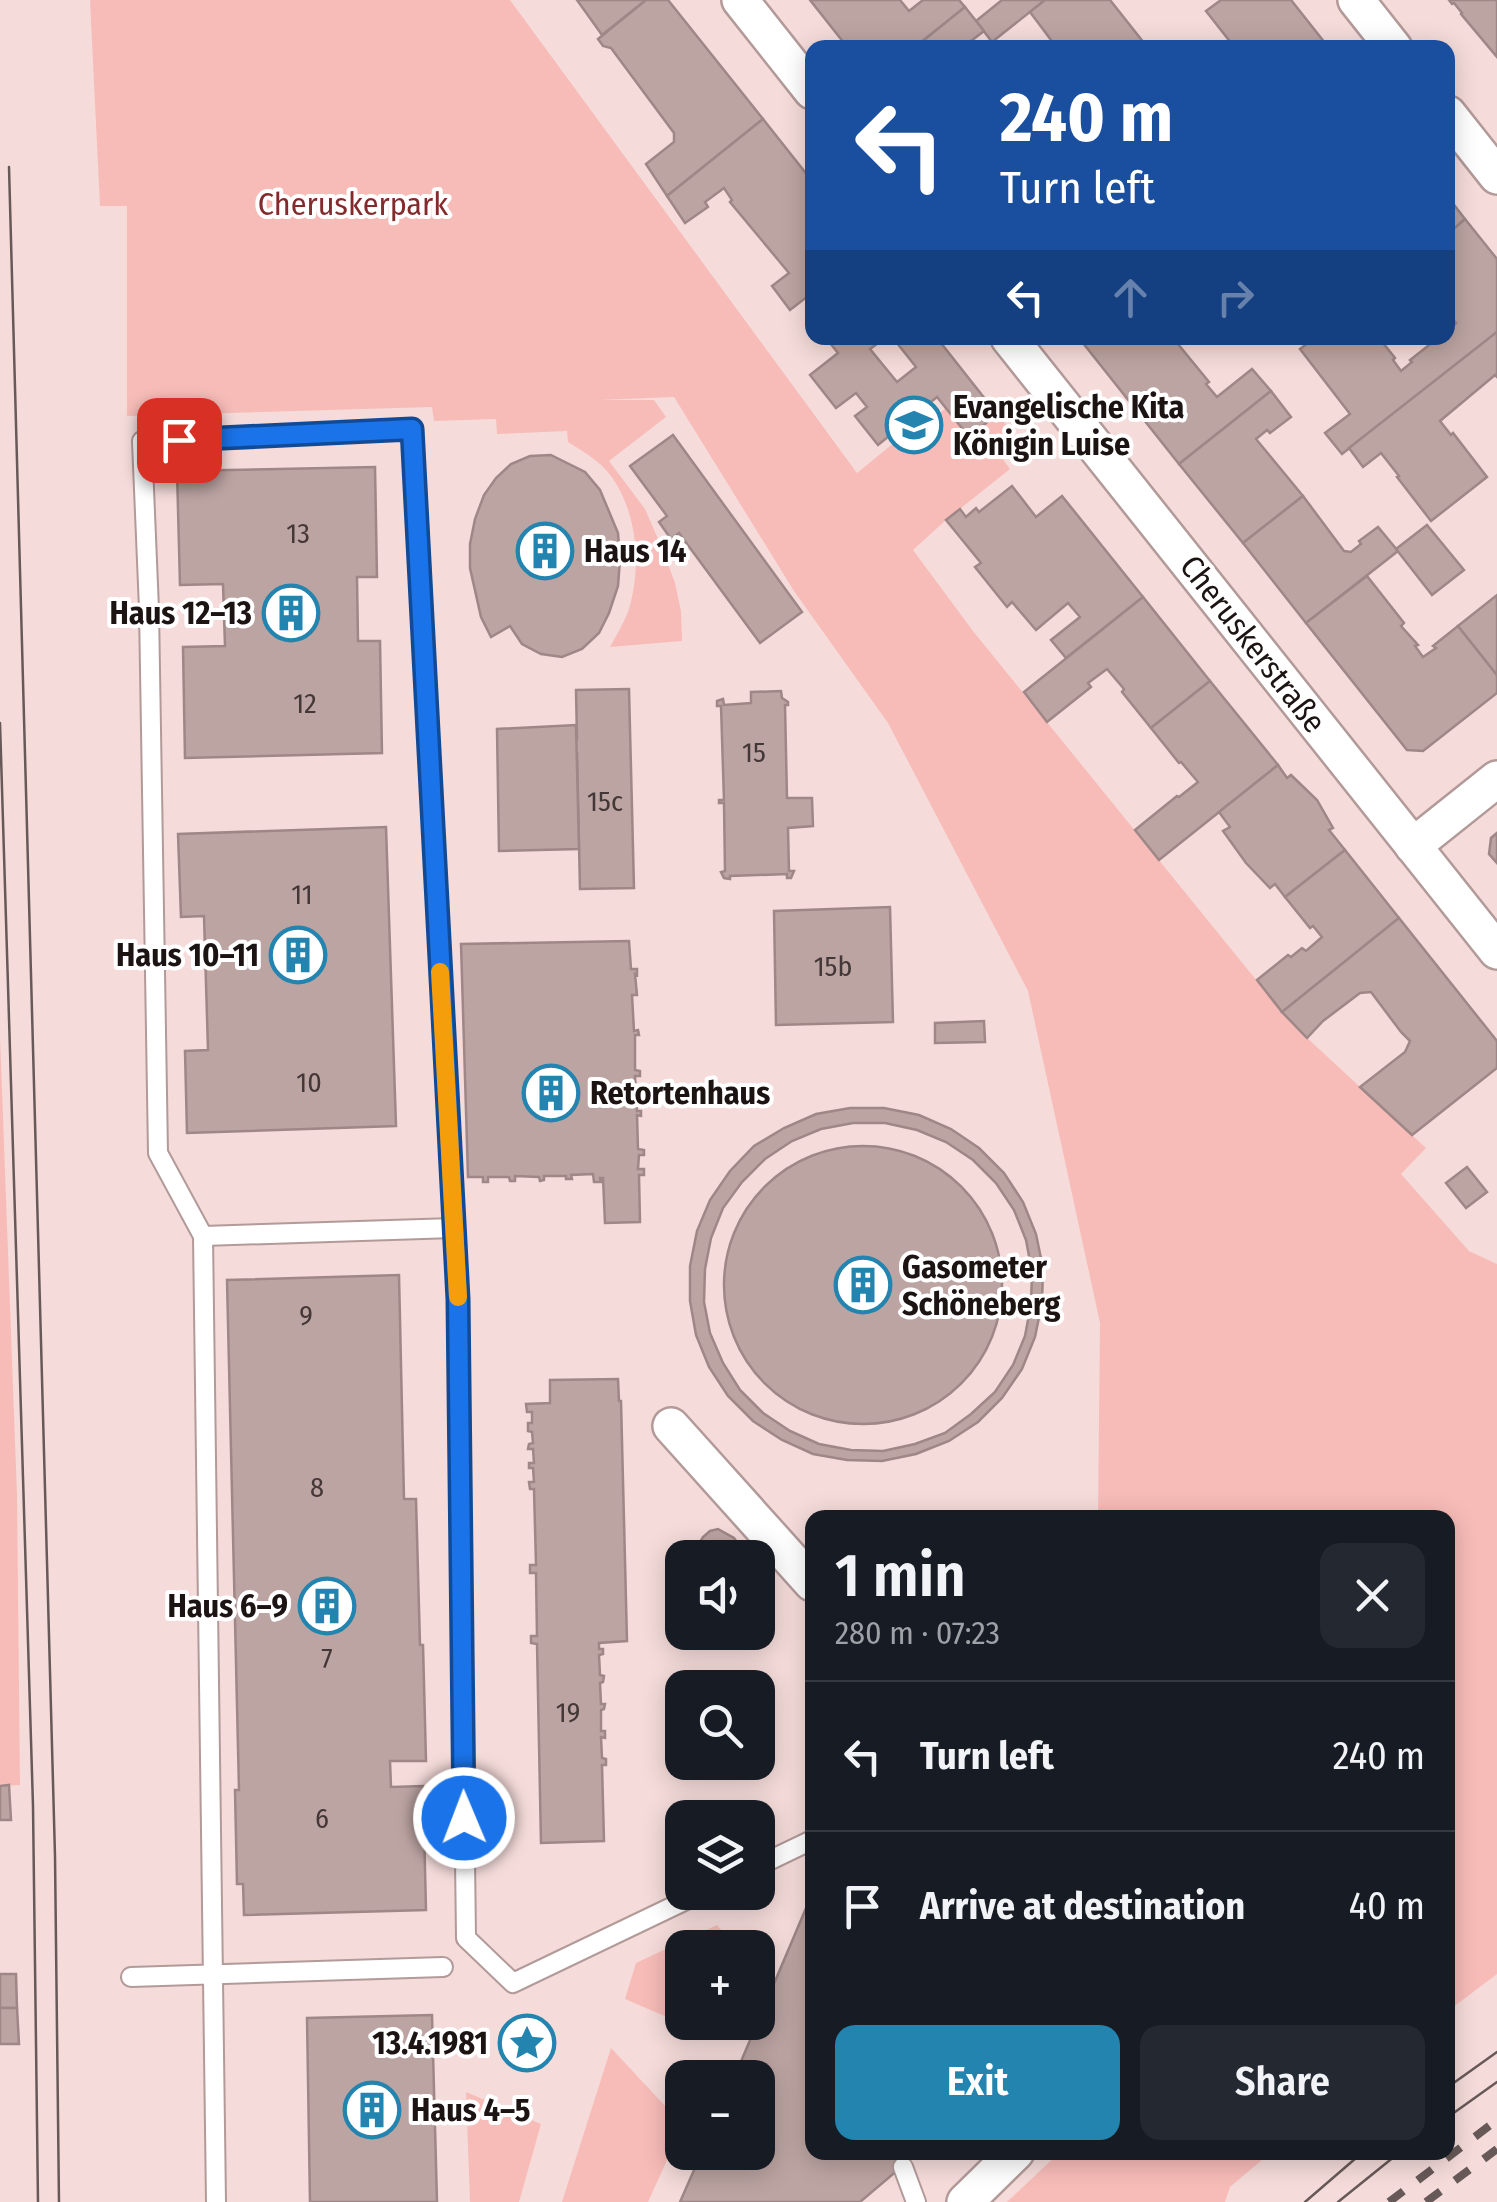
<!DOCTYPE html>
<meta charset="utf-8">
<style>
body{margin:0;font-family:"Fira Sans Condensed",sans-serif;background:#242831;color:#f1f3f6;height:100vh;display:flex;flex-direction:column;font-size:38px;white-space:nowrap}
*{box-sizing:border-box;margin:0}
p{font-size:32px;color:#9ea1a6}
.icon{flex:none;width:55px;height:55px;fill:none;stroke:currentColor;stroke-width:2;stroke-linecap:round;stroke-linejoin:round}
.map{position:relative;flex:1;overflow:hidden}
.sheet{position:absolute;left:805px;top:1510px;width:650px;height:650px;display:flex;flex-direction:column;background:#171b24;border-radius:20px;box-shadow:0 5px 25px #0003}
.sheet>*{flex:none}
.banner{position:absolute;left:805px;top:40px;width:650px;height:305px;border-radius:20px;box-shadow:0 5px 25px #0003;background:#1a4fa0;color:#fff;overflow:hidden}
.tools{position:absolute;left:665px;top:1540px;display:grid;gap:20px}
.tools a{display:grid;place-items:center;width:110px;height:110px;border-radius:20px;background:#171b24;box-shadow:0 5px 25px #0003;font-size:50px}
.pin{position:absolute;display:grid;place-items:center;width:85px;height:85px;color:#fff;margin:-42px;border-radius:20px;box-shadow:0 5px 15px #0006}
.me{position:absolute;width:110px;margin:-55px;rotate:359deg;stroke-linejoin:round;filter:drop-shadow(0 0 8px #0008)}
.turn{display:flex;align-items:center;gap:35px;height:210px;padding:0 30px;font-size:45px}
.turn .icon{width:130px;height:130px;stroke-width:2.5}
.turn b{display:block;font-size:70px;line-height:85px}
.lanes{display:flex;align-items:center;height:95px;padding:0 30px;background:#0003;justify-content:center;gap:50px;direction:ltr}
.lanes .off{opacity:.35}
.round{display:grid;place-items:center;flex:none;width:105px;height:105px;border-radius:20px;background:#242831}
.head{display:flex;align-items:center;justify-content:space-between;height:170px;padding:0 30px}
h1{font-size:60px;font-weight:600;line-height:75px}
.action{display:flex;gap:20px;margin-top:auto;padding:20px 30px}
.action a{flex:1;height:115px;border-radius:20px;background:#2384af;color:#fff;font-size:40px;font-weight:600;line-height:115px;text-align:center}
.action a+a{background:#242831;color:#f1f3f6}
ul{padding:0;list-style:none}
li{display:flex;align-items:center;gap:30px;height:150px;padding:0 30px;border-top:2px solid #363941}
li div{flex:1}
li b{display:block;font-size:38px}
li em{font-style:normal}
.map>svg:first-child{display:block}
</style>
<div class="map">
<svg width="1497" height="2202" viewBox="0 0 1497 2202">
<rect width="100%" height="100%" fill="#f5dcda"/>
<g fill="#f7bcb8">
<path d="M90,0H510L857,473L922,420L926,425L946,408L969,436L997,414L1016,436L997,451L1010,469L946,520L913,550L973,631L1291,1023L1426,1148L1401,1174L1469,1251L1497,1264V1974L1448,2011V1518L1098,1517L1100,1323L1028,991L888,723L794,591L674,397L600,400H654L666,417L609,461L645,509L662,548L675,583L681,611L682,641L610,647C616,636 623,624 628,612C642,569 638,513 611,476C600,461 584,452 568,442L567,431L497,434L496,419L434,421L432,407L127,416V206H100Z"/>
<polygon points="0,1036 17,1495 20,1785 0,1786"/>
<polygon points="717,1925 735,1947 682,1948 682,2022 727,2023 720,2040 625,1999 636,1963"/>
<polygon points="611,2048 682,2124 682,2127 648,2202 562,2202"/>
<polygon points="466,2092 541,2124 519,2202 470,2202"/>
<polygon points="1060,2152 1270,2152 1270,2153 1230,2187 1225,2202 1007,2202"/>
</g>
<g fill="#bca4a2" stroke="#9e8786" stroke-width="2.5" fill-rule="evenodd">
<polygon points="577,0 646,0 602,35"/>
<polygon points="646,0 668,0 763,119 667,196 646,164 674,142 674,133 611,48 603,46 598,39"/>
<polygon points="810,0 900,0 909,11 923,0 959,0 965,7 914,48 848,48"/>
<polygon points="1002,0 1045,0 992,42 976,21"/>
<polygon points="1045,0 1110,0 1148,48 1057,48 1030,12"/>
<polygon points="1221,0 1291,0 1329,48 1235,48 1206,11"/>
<polygon points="1449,0 1497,0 1497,57 1461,14 1462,13 1454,3 1452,4"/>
<polygon points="965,7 984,31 962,48 914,48"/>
<polygon points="763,119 812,181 812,293 790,310 772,286 789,273 730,202 732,200 724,188 705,202 708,207 685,223 667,196"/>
<polygon points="1448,197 1465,219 1448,234"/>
<polygon points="1465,219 1497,259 1497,332 1342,454 1325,433 1350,414 1300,349 1315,338 1379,338 1395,358 1393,360 1401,371 1412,362 1410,360 1438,338 1448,338 1448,330 1456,323 1448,312 1448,234"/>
<polygon points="1497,332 1497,377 1495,375 1440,421 1451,435 1453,433 1487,477 1431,521 1397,477 1399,476 1381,453 1363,467 1349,448"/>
<polygon points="826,338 885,338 870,349 897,382 916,367 893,338 937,338 997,414 969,437 937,397 878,445 855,416 867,407 856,393 836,408 810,375 838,353"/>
<polygon points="1079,338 1173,338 1209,382 1206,384 1217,397 1252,369 1271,391 1179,464"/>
<polygon points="1271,391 1291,417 1270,433 1267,430 1256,439 1303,496 1243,543 1179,464"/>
<polygon points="673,435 802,612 760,643 679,533 671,539 659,522 667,516 630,466"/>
<polygon points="551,455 585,472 600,490 618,533 620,559 618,586 609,613 599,633 582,649 562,657 541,654 522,644 510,626 491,637 481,617 470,568 470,544 475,519 484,495 496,478 511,464 530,456"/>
<polygon points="375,467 377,577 357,577 358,641 380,641 382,753 185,758 183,647 225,646 223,584 180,585 177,471"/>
<polygon points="1012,486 1036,517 1062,496 1143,597 1066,658 1051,640 1080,617 1068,603 1036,630 1012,602 1007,607 975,567 981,563 946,520 960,509 966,517 976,508 979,512"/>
<polygon points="1303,496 1344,551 1351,552 1361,544 1359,541 1378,527 1398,551 1306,623 1243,543"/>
<polygon points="1427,525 1464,570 1432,595 1396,549"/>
<polygon points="1367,576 1404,623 1401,626 1418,645 1415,646 1423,657 1436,648 1433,646 1458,626 1497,675 1497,693 1423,751 1407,750 1306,623"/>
<polygon points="1497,595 1497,675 1458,626"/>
<polygon points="1143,597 1210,681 1151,728 1122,692 1124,689 1107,669 1088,683 1091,687 1047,722 1024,692"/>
<polygon points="1210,681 1278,765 1159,860 1135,830 1177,796 1179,797 1198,782 1181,762 1179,763 1151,728"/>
<polygon points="629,689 634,888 580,889 577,753 568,752 567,738 577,738 576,690"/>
<polygon points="781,691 782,698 788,702 788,705 785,705 787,798 812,798 813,826 788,828 789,871 794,871 791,878 787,878 787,874 730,876 730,879 724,878 721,872 725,871 724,803 719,803 719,800 724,800 721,706 717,706 717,701 723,699 724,705 751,703 751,692"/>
<polygon points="576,725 579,849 499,851 497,729"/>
<polygon points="1278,765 1287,778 1291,775 1317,800 1333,828 1329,830 1345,850 1285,897 1275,884 1270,888 1246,863 1223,831 1230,827 1219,812"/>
<polygon points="386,827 396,1126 187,1133 185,1051 208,1050 204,916 181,917 178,834"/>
<polygon points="1497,833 1497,863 1489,854 1491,838"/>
<polygon points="1345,850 1399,918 1282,1012 1257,980 1288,955 1291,957 1302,948 1306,951 1322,937 1313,926 1310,928 1285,897"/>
<polygon points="890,907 893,1022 776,1025 774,911"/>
<polygon points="1399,918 1497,1041 1497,1068 1412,1135 1360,1087 1405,1052 1410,1041 1401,1032 1371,992 1360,993 1323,1021 1307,1038 1282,1012"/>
<polygon points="629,941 631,969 637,969 637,975 635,974 637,995 632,995 634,1031 638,1030 639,1035 635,1035 635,1070 640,1071 640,1076 635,1076 637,1111 641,1111 641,1116 637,1115 638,1149 644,1150 644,1155 639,1155 638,1169 644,1169 644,1175 639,1175 640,1222 605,1223 603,1178 600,1178 601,1182 594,1182 593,1174 571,1175 572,1179 566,1179 566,1176 544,1176 544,1180 540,1181 539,1177 515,1176 515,1181 510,1181 509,1177 488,1177 488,1182 483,1182 483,1177 468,1177 461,944"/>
<polygon points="984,1021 985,1042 935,1043 935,1023"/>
<path d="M850,1108H884L919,1115L951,1129L979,1148L1004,1173L1023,1202L1036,1234L1043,1268L1042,1303L1035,1337L1022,1369L1002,1398L978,1422L949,1441L916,1454L882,1461L847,1460L813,1454L782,1440L753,1421L728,1396L709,1367L696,1335L690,1301V1266L697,1231L710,1200L730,1171L754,1146L784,1128L816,1114ZM853,1123H885L917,1130L946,1142L973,1160L996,1183L1014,1210L1026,1240L1032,1272L1031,1304L1025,1336L1013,1365L995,1392L971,1414L945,1433L915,1444L883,1451L851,1450L819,1444L790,1431L763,1413L740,1390L723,1363L710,1333L704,1302L705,1269L711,1238L723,1208L742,1182L765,1159L792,1141L821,1129Z"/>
<circle cx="863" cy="1285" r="139"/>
<polygon points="1467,1167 1487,1192 1466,1208 1446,1183"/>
<polygon points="399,1275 404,1499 416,1499 420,1645 423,1645 426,1761 390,1761 391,1787 423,1786 426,1910 244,1915 243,1884 237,1884 235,1790 239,1790 227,1280"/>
<polygon points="618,1379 619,1401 621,1401 627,1641 599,1643 599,1649 603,1649 603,1654 599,1655 600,1675 604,1676 603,1682 600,1683 601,1704 605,1704 604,1709 601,1710 601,1731 605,1731 605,1738 601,1737 602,1758 606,1759 606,1765 602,1765 604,1841 541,1843 537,1644 531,1643 531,1636 537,1636 536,1573 530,1573 530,1565 536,1565 534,1489 530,1489 529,1482 534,1482 533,1468 529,1468 529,1463 534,1463 533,1449 528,1449 529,1444 533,1443 532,1432 528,1431 528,1423 532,1423 532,1412 527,1412 526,1404 550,1403 550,1380"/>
<polygon points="718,1529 734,1538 741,1548 741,1558 690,1558 703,1537 710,1531"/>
<polygon points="9,1785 11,1820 0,1820 0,1786"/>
<polygon points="812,1894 812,2152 919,2152 860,2202 680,2202 702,2152 758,2152 758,2078 734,2078"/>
<polygon points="0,1974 16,1974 17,2008 0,2008"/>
<polygon points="0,2008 17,2008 19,2044 0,2044"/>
<polygon points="432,2015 437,2202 310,2202 307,2018"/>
</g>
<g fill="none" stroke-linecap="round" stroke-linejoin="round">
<g stroke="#b29a99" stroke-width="22">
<g id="lane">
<polyline points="203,1236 454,1228"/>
<polyline points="758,1866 812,1840"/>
<polyline points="131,1977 443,1967"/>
<polyline points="903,2167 916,2202"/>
<polyline points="216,2202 203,1236 158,1153 149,609 142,441 413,429 458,1299 466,1938 513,1983 703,1892"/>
</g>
</g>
<g stroke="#b29a99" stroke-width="40">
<g id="street">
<polyline points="740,0 812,91"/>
<polyline points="1356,0 1394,48"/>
<polyline points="1448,114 1497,176"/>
<polyline points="1009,338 1497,951"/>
<polyline points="1413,846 1497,779"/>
<polyline points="671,1426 812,1583"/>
<polyline points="965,2202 1016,2152"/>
</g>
</g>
<use href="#lane" stroke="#fff" stroke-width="18"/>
<use href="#street" stroke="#fff" stroke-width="35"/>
<g stroke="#675958" stroke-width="2.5">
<polyline points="9,167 55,1856 59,2202"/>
<polyline points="0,723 33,1806 38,2202"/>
<polyline points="1448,2087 1497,2052"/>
<polyline points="1448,2117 1497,2082"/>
<polyline points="1305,2202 1363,2152"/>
<polyline points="1338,2202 1400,2152"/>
</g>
<g stroke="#675958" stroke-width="8" stroke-dasharray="18 18" stroke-linecap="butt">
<polyline points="1389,2202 1497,2120"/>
<polyline points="1426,2202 1497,2149"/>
</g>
</g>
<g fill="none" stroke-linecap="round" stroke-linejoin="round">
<g stroke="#114b97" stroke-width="25">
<polyline id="route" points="179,440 412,429 458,1299 464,1818"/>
</g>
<use href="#route" stroke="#1a73e8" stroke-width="18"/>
<polyline stroke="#f59e0b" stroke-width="18" points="440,972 458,1297"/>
</g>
<defs>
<g id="school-ring" transform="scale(2.875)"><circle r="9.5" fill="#fff" stroke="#2384af" stroke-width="1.5"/><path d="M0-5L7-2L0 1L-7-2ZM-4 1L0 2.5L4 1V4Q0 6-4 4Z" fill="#2384af"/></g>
<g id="building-ring" transform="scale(2.875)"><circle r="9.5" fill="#fff" stroke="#2384af" stroke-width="1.5"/><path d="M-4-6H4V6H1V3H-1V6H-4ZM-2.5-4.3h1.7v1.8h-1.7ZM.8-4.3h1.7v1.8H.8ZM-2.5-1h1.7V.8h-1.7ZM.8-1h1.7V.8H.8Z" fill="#2384af"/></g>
<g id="sight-ring" transform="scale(2.875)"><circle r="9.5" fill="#fff" stroke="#2384af" stroke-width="1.5"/><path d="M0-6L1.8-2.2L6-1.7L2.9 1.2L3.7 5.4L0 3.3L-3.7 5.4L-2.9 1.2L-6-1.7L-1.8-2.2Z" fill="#2384af"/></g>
</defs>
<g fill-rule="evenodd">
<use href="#school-ring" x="914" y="425"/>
<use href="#building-ring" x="545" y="551"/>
<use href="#building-ring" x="291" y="613"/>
<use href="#building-ring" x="298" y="955"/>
<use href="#building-ring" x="551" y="1093"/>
<use href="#building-ring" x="863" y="1285"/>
<use href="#building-ring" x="327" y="1606"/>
<use href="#sight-ring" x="527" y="2043"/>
<use href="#building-ring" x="372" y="2110"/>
</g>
<g text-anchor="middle" stroke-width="8" stroke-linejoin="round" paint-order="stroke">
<g font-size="28" fill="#443737">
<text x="298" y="543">13</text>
<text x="305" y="713">12</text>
<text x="754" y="762">15</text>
<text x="605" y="811">15c</text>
<text x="302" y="904">11</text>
<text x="833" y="976">15b</text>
<text x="309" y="1092">10</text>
<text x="306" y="1325">9</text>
<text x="317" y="1497">8</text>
<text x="327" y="1668">7</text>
<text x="568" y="1722">19</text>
<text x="322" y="1828">6</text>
</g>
<g font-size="32" fill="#832a2c" stroke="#fff">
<text x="353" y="215">Cheruskerpark</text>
</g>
<g font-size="32" font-weight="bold" fill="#1c1313" stroke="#fff" text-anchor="start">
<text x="953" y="418">Evangelische Kita<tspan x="953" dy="37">Königin Luise</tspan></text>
<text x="584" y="562">Haus 14</text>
<text x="252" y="624" text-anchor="end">Haus 12–13</text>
<text x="259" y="966" text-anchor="end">Haus 10–11</text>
<text x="590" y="1104">Retortenhaus</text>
<text x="902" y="1278">Gasometer<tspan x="902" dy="37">Schöneberg</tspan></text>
<text x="288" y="1617" text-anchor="end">Haus 6–9</text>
<text x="488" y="2054" text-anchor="end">13.4.1981</text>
<text x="411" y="2121">Haus 4–5</text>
</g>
<g font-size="32" fill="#1c1313" stroke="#fff">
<text transform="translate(1253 644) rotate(52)" y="11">Cheruskerstraße</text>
</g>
</g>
</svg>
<div class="tools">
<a><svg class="icon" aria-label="sound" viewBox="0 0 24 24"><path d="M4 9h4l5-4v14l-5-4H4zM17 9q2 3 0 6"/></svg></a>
<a><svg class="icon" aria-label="search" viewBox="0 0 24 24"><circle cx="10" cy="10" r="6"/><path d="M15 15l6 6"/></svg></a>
<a><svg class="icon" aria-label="layers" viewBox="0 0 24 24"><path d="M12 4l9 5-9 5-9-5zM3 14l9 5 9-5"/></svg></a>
<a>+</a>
<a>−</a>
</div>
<div class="pin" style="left:179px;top:440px;background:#d93025"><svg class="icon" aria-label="arrive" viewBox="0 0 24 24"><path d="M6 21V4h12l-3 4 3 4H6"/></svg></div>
<svg class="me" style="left:464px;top:1818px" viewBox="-20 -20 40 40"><circle r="17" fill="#1a73e8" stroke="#fff" stroke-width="3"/><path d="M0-11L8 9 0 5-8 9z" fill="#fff"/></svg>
<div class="banner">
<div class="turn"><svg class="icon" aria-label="left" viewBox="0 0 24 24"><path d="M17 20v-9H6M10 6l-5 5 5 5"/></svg><div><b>240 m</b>Turn left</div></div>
<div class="lanes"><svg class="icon" aria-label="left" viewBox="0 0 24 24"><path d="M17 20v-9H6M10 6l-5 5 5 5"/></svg><svg class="icon off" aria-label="ahead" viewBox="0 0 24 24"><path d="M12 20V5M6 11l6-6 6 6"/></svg><svg class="icon off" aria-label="right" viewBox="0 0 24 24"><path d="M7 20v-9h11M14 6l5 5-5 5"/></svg></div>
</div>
<section class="sheet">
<div class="head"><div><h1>1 min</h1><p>280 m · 07:23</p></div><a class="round"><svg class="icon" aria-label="close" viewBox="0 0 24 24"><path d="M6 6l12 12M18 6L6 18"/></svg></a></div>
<ul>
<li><svg class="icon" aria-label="left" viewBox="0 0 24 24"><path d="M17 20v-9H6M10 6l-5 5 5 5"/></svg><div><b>Turn left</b></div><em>240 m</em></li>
<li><svg class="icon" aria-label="arrive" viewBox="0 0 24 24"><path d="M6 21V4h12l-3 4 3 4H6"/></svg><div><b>Arrive at destination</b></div><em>40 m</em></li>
</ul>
<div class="action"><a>Exit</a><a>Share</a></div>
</section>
</div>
